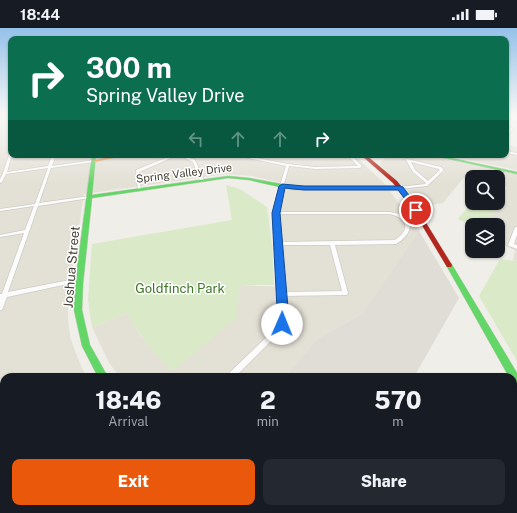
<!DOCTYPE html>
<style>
body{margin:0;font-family:"Public Sans",sans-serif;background:#242831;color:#f1f3f6;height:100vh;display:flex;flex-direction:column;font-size:15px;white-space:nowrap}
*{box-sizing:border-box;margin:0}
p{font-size:13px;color:#9ea1a6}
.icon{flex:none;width:22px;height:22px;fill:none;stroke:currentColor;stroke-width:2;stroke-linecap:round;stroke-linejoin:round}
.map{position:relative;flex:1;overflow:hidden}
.sheet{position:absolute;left:0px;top:345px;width:517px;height:140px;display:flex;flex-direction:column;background:#171b24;border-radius:12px 12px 0 0;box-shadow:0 1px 3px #0004}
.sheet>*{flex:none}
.top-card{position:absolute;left:8px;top:8px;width:501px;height:122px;border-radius:8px;box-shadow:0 1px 3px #0004;background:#0b6e4f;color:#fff;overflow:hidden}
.buttons{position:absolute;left:465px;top:142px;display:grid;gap:8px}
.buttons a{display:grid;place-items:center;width:40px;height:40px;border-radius:8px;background:#171b24;box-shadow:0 1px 3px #0004;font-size:20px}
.pin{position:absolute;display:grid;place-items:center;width:34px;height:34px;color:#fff;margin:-17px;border:2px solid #fff;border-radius:50%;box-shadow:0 1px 4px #0007}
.me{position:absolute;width:44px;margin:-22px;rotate:1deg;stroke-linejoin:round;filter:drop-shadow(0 0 3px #0008)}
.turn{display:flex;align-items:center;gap:14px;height:84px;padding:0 12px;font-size:18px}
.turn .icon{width:52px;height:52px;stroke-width:2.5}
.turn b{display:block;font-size:28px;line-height:34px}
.lanes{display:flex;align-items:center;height:38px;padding:0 12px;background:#0003;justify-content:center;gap:20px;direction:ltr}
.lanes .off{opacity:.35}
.eta{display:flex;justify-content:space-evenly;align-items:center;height:68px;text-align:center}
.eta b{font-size:24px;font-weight:800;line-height:28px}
.button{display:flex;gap:8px;margin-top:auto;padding:8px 12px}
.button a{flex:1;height:46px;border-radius:8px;background:#ea580c;color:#fff;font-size:16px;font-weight:800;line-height:46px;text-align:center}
.button a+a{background:#242831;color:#f1f3f6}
.status{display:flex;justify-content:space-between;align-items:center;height:28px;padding:0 20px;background:#171b24;direction:ltr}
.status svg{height:11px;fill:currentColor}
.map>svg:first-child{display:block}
</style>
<div class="status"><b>18:44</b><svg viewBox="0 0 49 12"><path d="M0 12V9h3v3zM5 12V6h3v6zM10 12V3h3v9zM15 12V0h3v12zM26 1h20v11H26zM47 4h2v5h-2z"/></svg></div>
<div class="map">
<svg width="517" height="485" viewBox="0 0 517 485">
<rect width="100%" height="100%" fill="#efeee8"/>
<g fill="#e3e0d5">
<polygon points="3,88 11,88 11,127 354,127 384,155 419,203 362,286 317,311 285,349 120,349 109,335 92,299 127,285 141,309 239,257 285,259 279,186 287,156 252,148 226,146 84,166 68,270 68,290 70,309 77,328 86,349 4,349 4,448 0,441 0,100"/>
<polygon points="506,117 517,119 517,142 444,127 506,127"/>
<polygon points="388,127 425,127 517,147 517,233 513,232 515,222 498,215 498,197 486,197 507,159 498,156 498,149 473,149 466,147 443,175 423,178 379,136"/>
<polygon points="21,481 175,481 171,485 23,485"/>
</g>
<polygon fill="#e0ddd6" points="419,203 459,270 414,349 285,349 317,311 362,286"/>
<g fill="#daeac8">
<path d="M226,157L240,161L267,179L272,216L274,257H239L237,289L173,343C154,326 139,308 127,285L92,299L88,272L92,216L232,192Z"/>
<path d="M498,173L499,174C495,179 489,196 483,197C482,197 477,196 476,196C469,196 465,195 458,191L467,180L473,175H498Z"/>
<polygon points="500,231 517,233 517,333 479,268"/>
</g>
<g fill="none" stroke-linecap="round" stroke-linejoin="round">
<polyline stroke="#b8d5ee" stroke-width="1" points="506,90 517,95"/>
<g stroke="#cdccc6" stroke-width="1.5">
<g id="street">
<polygon points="506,97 513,101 506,110 506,107 510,101 506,99"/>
<polygon points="506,123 517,125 517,127 506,125"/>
<polygon points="10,124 11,124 11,127 12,127 7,144 48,138 52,127 56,127 52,138 94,132 96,133 94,134 51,140 39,175 90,168 92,169 90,170 38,178 8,264 80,250 82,251 83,252 82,253 7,269 2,282 0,282 0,266 2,266 24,205 0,209 0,207 25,202 34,178 0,183 0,181 35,176 48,140 6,146 2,154 0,155 0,151 3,145"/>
<polygon points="173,127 182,127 195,132 204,152 203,153 200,152 193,134 178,127 139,144 141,162 138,163 136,142"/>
<path d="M234,127H241L288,136L315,139L358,138L347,127H351L362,138L360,140L315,141L289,138L281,167L278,184H390C394,185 399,185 403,188C417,196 407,210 396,216L335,217L348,265L347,267L285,268V292L281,303L235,349H226L227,347L276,300C284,275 278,243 276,217L274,216L275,215L274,197V179L277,167L286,138ZM278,186H390C409,191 410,202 395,212L280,214ZM281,217H330L342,263L285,264Z"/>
<path d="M407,131L441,139L444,142L427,158L399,161V159H400L425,156L426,155L413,144L406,132ZM411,134L439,141L440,142L428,153L415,142Z"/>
<polygon points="515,199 517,199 517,207 514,216 517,217 517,221 509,218 508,217"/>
<polygon points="0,400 3,401 4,403 4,419 1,418 0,416"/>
<polygon points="32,481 42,481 44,485 34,485"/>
<polygon points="86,481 98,481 96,485 84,485"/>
</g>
</g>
<g stroke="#cfcbbf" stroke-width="1">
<g id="fast">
<polygon points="92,127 96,127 92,167 228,148 249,150 293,158 400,158 403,160 400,162 293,162 249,152 228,150 92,170 83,256 82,282 90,317 108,349 98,349 82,318 74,282 75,256"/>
<polygon points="430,127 438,127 517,144 517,146"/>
<polygon points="447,235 451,235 517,345 517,359 514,357 513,349 509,349 446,237"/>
</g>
</g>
<g stroke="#cfcbbf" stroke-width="1">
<polygon id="slow" points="118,127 126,127 94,134 92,133"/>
</g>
<g stroke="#cfcbbf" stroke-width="1">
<polygon id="jam" points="361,127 366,127 397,153 412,172 452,237 451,239 447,239 408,174 393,155"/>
</g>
<use href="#street" fill="#fdfcfc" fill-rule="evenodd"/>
<use href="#fast" fill="#63d668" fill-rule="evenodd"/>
<use href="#slow" fill="#ff974d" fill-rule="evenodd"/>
<use href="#jam" fill="#b3261e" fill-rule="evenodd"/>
</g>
<linearGradient id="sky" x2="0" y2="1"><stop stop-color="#95c1ea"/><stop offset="0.56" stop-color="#f8f7f5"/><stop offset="1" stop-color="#f8f7f5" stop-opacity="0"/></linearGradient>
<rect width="517" height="156" fill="url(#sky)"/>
<polygon fill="#1a73e8" stroke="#114b97" points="282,156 304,158 400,158 403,159 420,182 419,183 414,183 398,162 304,162 285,160 280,185 288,280 287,296 286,299 282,300 278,299 277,296 277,280 272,185 279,158"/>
<g text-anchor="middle" stroke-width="3" stroke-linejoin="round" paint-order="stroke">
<g font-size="11" fill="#454035" stroke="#fff">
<text transform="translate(184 145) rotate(-7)" y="4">Spring Valley Drive</text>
</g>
<g font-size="13" fill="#454035" stroke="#fff">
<text transform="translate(71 239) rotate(-85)" y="5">Joshua Street</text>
</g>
<g font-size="13" fill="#407628" stroke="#fff">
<text x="180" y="265">Goldfinch Park</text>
</g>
</g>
</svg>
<div class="buttons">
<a><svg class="icon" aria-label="search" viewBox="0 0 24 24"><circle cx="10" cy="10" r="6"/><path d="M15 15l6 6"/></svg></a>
<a><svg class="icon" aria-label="layers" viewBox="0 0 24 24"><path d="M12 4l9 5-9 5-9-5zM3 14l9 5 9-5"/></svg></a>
</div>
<div class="pin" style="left:416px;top:182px;background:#d93025"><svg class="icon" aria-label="arrive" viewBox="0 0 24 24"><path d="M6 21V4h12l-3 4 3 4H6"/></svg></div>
<svg class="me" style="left:282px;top:296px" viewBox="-20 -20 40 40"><circle r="19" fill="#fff"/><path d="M0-13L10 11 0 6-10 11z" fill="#1a73e8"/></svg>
<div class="top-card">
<div class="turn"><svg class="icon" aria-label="right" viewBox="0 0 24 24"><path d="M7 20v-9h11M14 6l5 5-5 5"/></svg><div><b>300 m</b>Spring Valley Drive</div></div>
<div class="lanes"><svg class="icon off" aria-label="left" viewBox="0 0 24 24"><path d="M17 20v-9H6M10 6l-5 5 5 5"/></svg><svg class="icon off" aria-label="ahead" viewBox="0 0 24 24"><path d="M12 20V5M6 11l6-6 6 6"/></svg><svg class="icon off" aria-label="ahead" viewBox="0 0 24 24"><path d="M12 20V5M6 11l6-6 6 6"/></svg><svg class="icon" aria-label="right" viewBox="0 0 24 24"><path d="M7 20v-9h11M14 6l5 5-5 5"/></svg></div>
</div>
<section class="sheet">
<div class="eta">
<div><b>18:46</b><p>Arrival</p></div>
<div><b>2</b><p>min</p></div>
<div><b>570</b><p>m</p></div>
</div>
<div class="button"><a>Exit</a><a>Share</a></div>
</section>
</div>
